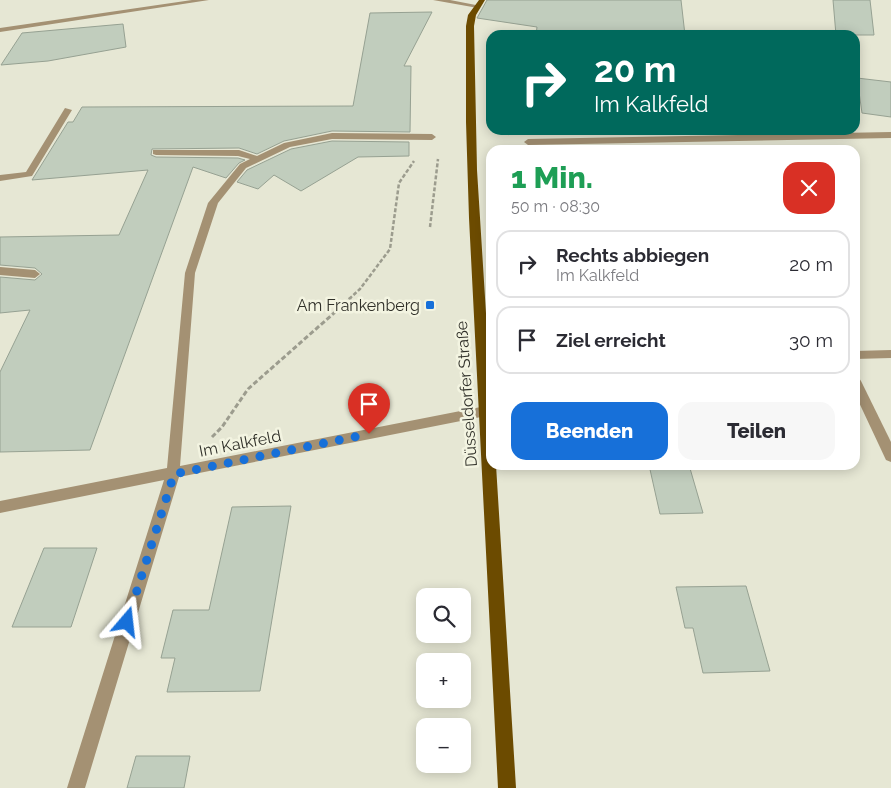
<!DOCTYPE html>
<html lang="de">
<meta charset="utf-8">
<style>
body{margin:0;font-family:Raleway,sans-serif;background:#f7f7f7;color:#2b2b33;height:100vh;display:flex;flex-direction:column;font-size:19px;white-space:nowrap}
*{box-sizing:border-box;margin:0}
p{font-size:16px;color:#7c7c81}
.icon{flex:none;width:28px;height:28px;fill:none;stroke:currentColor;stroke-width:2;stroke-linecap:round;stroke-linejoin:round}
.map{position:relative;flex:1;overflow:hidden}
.panel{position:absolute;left:486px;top:145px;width:374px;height:325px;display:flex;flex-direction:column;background:#fff;border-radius:15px;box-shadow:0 2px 12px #0003}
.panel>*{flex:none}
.hud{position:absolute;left:486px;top:30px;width:374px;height:105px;border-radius:15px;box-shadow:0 2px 12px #0003;background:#00695c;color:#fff;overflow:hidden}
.controls{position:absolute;left:416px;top:588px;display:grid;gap:10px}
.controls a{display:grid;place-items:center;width:55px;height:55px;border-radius:10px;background:#fff;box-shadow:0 2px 12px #0003;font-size:25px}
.pin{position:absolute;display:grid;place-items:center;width:42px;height:42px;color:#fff;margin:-51px -21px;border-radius:50% 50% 50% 0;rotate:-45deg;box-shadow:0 0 5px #0007}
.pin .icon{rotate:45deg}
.me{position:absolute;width:55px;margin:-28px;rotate:17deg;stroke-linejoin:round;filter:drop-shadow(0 0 4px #0008)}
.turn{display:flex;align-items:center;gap:18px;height:105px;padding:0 25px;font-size:22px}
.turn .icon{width:65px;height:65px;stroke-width:2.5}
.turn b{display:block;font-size:35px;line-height:42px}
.round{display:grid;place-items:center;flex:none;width:52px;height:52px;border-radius:15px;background:#f7f7f7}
.headline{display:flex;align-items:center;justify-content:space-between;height:85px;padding:0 25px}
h1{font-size:30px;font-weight:800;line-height:38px;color:#1e9e55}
.action{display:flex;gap:10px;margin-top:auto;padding:10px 25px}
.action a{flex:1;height:58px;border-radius:15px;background:#1770d9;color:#fff;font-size:20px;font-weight:800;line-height:58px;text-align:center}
.action a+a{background:#f7f7f7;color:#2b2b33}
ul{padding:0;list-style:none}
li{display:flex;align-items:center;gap:15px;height:68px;margin:0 10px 8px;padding:0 15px;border:2px solid #e1e1e2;border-radius:15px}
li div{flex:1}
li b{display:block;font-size:19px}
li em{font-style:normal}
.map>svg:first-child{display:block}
</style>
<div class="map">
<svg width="891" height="788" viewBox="0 0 891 788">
<rect width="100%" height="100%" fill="#e6e7d4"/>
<g fill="#c1cdbd" stroke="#96a192">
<polygon points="487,0 681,0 685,35 536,35 537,27 477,18"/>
<polygon points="833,0 870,0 874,35 836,35"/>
<polygon points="432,12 404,66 411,66 410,132 332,131 284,141 257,154 239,148 152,149 151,155 156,157 238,158 245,160 239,163 226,178 193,167 90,450 0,452 0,372 30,310 0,313 0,277 35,280 42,274 35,268 0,265 0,237 119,235 148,170 32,180 68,122 73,122 82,107 353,106 370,13"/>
<polygon points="123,24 126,47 48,61 1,65 22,33"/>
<polygon points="857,78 891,82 891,117 862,113"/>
<polygon points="332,141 409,142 409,156 358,157 301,191 274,175 258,189 237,182 247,170 291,149"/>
<polygon points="649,465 689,465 703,513 660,514"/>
<polygon points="291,506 260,691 167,692 175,658 161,658 173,610 209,610 232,507"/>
<polygon points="44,548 97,548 71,627 12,627"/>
<polygon points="746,586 770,671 703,673 693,628 685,628 676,587"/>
<polygon points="136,756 190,756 184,788 127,788"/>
</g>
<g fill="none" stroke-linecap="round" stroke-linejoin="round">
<polyline stroke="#9c9c8e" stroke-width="2" stroke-dasharray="3 1" stroke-linecap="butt" points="499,130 503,132"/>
<g stroke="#9c9c8e" stroke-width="2.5" stroke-dasharray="4 2" stroke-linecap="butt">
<polyline points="500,130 509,134"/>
<polyline points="430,227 438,159"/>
<polyline points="349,299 360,289 390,249 399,183 414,161"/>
</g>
<polyline stroke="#9c9c8e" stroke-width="3" stroke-dasharray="5 2.5" stroke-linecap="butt" points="212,437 222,427 248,389 351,298"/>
<g fill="#a49173" fill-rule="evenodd">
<polygon points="192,0 209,0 0,32 0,28"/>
<polygon points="433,0 450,0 481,6 478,8"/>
<polygon points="65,108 72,110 32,176 0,181 0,175 26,172"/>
<polygon points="891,132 891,138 528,145 524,142 528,139"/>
<polygon points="332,133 432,134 436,137 432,140 332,139 290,147 246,168 218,203 195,273 180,466 491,405 491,415 179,477 85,788 67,788 164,480 0,513 0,501 167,468 185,273 208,203 240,164 250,159 238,156 156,155 153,154 153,150 239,150 257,156 284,143"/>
<polygon points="0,267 35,270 40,274 35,278 0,275"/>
<polygon points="891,350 891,358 855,359 855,351"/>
<polygon points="855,376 859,378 861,381 891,442 891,462 886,460 855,394"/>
</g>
<polygon fill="#6c4b00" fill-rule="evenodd" points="479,0 485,0 476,15 474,26 477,170 491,393 491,465 496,465 516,788 498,788 469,218 466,122 466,26 468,15"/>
</g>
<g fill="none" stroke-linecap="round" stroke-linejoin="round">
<polyline stroke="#1770d9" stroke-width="9" stroke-dasharray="0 16.2" points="127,622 174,474 369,434"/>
</g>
<rect fill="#1770d9" stroke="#f3f4e1" stroke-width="2" x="425" y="300" width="10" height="10" rx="2.5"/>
<g text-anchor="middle" stroke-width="5" stroke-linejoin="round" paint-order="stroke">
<g font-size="16" fill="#303029" stroke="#f3f4e1" text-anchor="end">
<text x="420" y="311">Am Frankenberg</text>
</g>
<g font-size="16" fill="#303029" stroke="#f3f4e1">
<text transform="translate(466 394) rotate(-94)" y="6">Düsseldorfer Straße</text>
<text transform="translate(240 443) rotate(-11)" y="6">Im Kalkfeld</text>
</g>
</g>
</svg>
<div class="controls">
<a><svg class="icon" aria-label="search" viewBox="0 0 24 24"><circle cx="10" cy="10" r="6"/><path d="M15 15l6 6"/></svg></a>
<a>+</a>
<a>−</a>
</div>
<div class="pin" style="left:369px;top:434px;background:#d93025"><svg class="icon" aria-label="arrive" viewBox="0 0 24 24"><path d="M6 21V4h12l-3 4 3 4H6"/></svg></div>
<svg class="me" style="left:127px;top:622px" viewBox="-20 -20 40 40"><path d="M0-17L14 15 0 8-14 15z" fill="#1770d9" stroke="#fff" stroke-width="4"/></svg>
<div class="hud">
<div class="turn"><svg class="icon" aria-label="right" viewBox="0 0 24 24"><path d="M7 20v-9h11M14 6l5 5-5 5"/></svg><div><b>20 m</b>Im Kalkfeld</div></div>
</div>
<section class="panel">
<div class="headline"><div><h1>1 Min.</h1><p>50 m · 08:30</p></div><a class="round" style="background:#d93025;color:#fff"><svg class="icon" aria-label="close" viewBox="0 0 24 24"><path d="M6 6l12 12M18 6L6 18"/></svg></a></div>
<ul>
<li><svg class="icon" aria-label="right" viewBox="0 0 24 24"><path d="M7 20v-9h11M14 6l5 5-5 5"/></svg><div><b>Rechts abbiegen</b><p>Im Kalkfeld</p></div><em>20 m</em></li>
<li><svg class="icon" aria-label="arrive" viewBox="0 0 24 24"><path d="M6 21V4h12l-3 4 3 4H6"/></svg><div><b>Ziel erreicht</b></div><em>30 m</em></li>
</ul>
<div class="action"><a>Beenden</a><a>Teilen</a></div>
</section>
</div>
